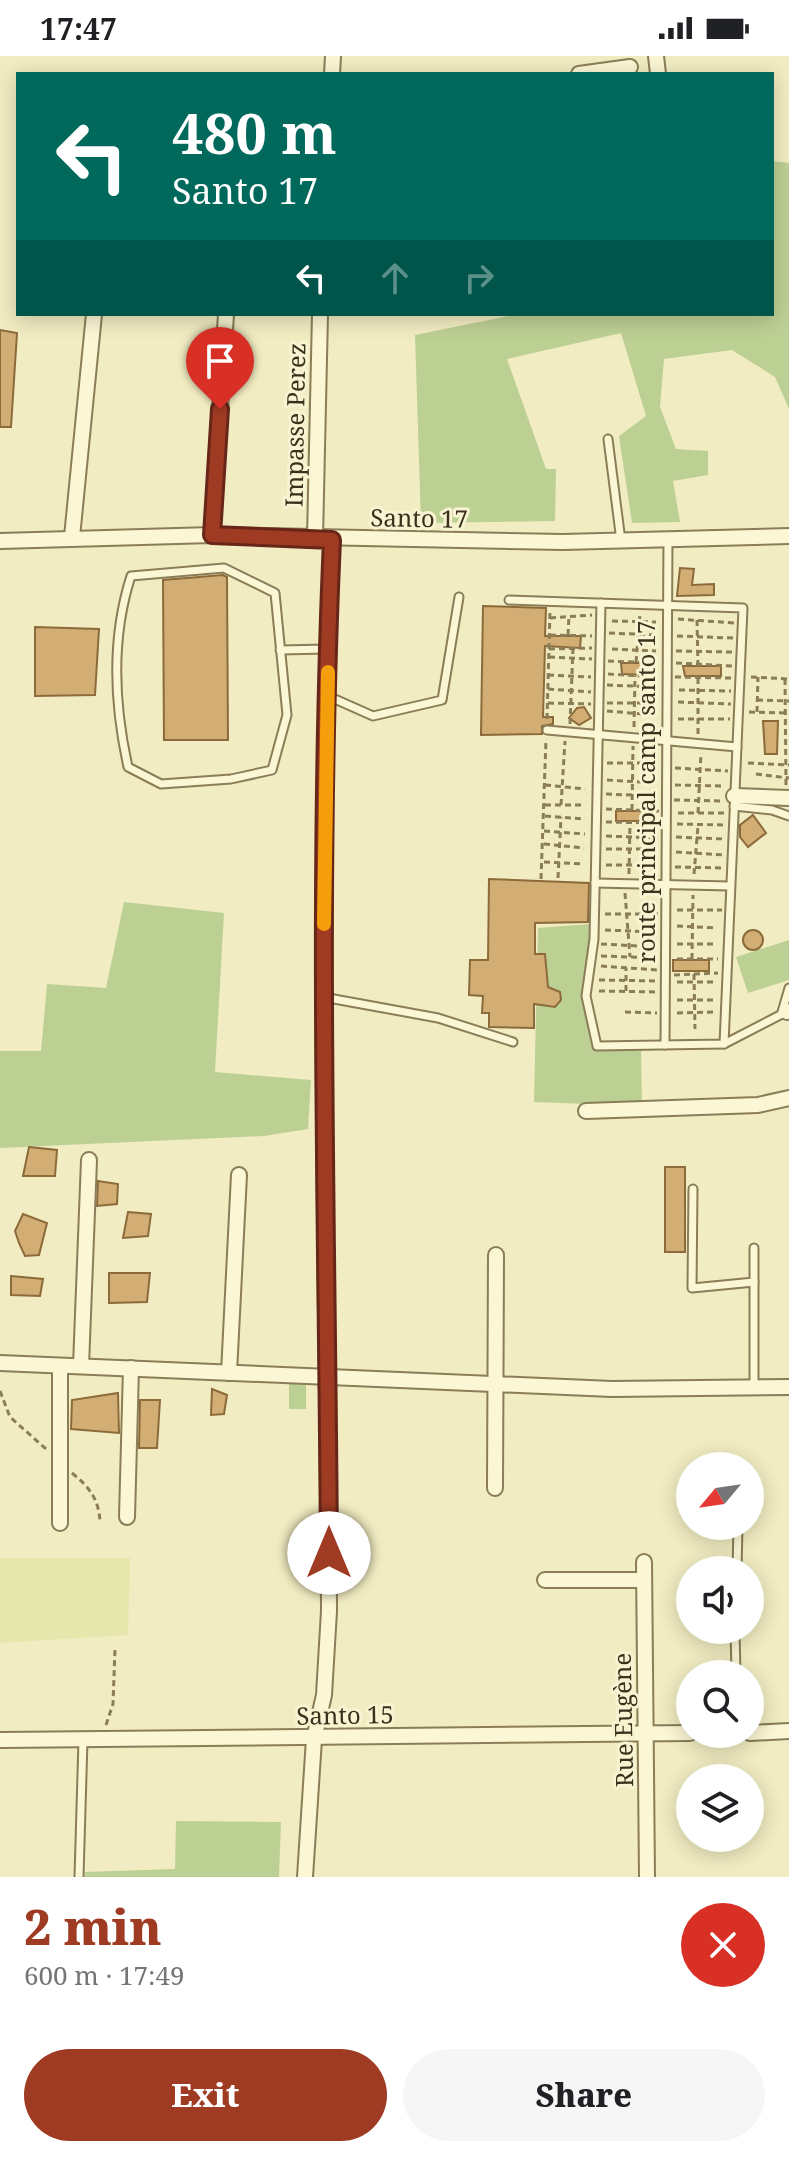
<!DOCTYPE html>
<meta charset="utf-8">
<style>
body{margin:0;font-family:"Noto Serif",serif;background:#f6f6f6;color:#202124;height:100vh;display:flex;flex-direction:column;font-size:30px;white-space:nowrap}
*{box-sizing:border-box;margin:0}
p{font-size:26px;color:#757577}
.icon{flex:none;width:44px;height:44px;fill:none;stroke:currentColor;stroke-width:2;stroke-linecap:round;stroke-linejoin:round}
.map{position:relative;height:1821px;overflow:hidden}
.drawer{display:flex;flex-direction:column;background:#fff;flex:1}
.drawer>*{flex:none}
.hud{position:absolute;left:16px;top:16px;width:758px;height:244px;border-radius:0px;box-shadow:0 4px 20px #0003;background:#00695c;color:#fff;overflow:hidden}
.needle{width:52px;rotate:241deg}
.controls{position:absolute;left:676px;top:1396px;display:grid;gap:16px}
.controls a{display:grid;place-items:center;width:88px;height:88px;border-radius:50%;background:#fff;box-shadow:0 4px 20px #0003;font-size:40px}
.pin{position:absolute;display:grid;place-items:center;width:68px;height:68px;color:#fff;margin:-82px -34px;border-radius:50% 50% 50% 0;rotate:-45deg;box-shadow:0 0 8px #0007}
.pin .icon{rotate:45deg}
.me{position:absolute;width:88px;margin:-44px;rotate:0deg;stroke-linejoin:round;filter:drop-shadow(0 0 6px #0008)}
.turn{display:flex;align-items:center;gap:28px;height:168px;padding:0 24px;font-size:36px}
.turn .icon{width:104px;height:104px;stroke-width:2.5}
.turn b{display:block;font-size:56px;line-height:68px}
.lanes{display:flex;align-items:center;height:76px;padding:0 24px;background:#0003;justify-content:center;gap:40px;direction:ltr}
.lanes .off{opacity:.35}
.round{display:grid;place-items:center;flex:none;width:84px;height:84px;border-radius:42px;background:#f6f6f6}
.summary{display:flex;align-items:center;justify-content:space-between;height:136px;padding:0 24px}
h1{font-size:48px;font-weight:800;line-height:60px;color:#9f3b23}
.action{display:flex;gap:16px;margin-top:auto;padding:16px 24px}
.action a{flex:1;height:92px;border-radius:48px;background:#9f3b23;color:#fff;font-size:32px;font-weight:800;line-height:92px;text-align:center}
.action a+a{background:#f6f6f6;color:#202124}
.status{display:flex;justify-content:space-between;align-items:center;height:56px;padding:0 40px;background:#fff;direction:ltr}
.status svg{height:22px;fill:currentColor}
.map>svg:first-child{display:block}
</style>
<div class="status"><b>17:47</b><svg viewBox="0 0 49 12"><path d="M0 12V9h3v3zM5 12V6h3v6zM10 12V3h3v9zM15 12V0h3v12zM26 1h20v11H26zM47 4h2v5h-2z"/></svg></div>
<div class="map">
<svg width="789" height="1821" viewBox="0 0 789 1821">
<rect width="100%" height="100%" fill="#f1ecc1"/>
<polygon fill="#e5e7ad" points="0,1502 130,1502 128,1579 0,1587"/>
<g fill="#bdd094">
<polygon points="772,105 789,107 789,353 775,321 732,294 664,303 660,351 676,393 708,395 708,419 673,425 680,466 632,467 619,380 646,360 621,277 507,303 546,413 556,413 555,465 421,467 415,279 518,258 772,258"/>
<polygon points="124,846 224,857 215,1016 311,1024 308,1073 264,1080 0,1092 0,995 41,995 47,928 106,932"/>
<polygon points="590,868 585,954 595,992 641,992 642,1050 534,1046 538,872"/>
<polygon points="789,884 789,924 748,937 736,901"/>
<polygon points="289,1327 306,1328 306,1353 289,1353"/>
<polygon points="176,1765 281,1766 279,1821 85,1821 85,1816 175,1813"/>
</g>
<g fill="#d2ad74" stroke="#8c6b3b" stroke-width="2">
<polygon points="0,274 17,277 11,371 0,371"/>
<polygon points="680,512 694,513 692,529 714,528 714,539 677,540"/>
<polygon points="223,519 227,521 228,684 164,684 163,524"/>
<polygon points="483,550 546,552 545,580 581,580 580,592 545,590 543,661 553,661 553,668 542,670 542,678 481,679"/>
<polygon points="35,571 99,573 95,639 35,640"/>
<polygon points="621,607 651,607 650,619 622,618"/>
<polygon points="683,610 721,610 721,620 685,620"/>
<polygon points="584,651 591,662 579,669 569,662 577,652"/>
<polygon points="763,665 778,665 777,698 765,698"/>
<rect x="616" y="755" width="34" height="10"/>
<polygon points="753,759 766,777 748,791 740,781 740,769"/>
<polygon points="489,823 589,827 588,866 535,867 535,898 545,898 548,931 560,936 561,944 555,951 534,948 534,972 489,971 489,957 482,957 483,940 469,939 470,904 488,904"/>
<circle cx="753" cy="884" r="10"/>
<rect x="673" y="904" width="36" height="11"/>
<polygon points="29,1091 57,1094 55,1120 23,1120"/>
<rect x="665" y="1111" width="20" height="85"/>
<polygon points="98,1125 118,1128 117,1148 97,1150"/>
<polygon points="128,1156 151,1158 148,1180 123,1182"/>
<polygon points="23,1158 47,1167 39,1199 25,1200 19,1187 15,1175"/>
<polygon points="109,1217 150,1217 147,1246 109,1247"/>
<polygon points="11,1220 43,1223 40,1240 11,1239"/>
<polygon points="212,1333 227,1339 224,1358 211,1359"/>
<polygon points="118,1337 119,1377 71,1373 72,1344"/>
<polygon points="140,1344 160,1344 157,1392 139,1392"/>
</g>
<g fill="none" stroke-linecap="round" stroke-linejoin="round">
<g stroke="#8b7d57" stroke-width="11">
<g id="service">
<polyline points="608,383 621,485"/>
<path d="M224,512L275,537L287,659L272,714L231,723L161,728L128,711C114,648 111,582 131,520Z"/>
<polyline points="509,544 743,552 724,988"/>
<polyline points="601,547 594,883 586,940 597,990 724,988 786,956"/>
<polyline points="280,594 327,593"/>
<polyline points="328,640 373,660 442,644 459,541"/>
<polyline points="547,674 737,691"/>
<polyline points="734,750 772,754 789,760"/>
<polyline points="595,827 730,830"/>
<polyline points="323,941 438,962 513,986"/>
<polyline points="782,956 789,932"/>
<polyline points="665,989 668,483"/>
<polyline points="693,1133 692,1232 754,1226"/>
<polyline points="754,1331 754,1192"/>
<polyline points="737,1514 738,1470"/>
<polyline points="735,1574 736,1618"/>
<polyline points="79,1821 83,1684"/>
</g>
</g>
<g stroke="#8b7d57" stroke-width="18">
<g id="minor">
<polyline points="656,0 658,18"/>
<polyline points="332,18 333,0"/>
<polyline points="579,18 630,11"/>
<polyline points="212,479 226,258"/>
<polyline points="72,481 94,258"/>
<polyline points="315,482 320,258"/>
<polyline points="0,485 212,479 563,486 789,480"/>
<polyline points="734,740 789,742"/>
<polyline points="787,956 789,955"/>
<polyline points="586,1055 758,1049 789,1042"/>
<polyline points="0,1307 612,1333 789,1331"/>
<polyline points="60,1310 60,1467"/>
<polyline points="81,1310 89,1104"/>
<polyline points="229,1317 239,1119"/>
<polyline points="495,1432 496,1199"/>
<polyline points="127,1461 131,1312"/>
<polyline points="644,1506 647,1821"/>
<polyline points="545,1524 644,1524"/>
<polyline points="750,1677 789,1675"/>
<polyline points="0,1684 690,1677"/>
<path d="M305,1821L314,1683L324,1639L329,1555C327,1198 316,841 332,484"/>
</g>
</g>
<g stroke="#8b7d57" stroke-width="3" stroke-dasharray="6 4" stroke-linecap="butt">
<polyline points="550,562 592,559"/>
<polyline points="678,563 734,567"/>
<polyline points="697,564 698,609"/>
<polyline points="612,565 656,566"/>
<polyline points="609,577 658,579"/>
<polyline points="550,579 592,580"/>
<polyline points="568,579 569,559"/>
<polyline points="677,580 733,582"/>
<polyline points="549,593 592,592"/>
<polyline points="612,593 656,595"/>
<polyline points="676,595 732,596"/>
<polyline points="549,601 592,603"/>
<polyline points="608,605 656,607"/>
<polyline points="636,606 640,558"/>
<polyline points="676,607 732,610"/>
<polyline points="608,618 656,621"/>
<polyline points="548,619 591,621"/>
<polyline points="675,621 732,622"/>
<polyline points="751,621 789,623"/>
<polyline points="785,623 786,730"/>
<polyline points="607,629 656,631"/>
<polyline points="548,633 591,636"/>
<polyline points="679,634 731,635"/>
<polyline points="757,644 789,645"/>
<polyline points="678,646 731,648"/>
<polyline points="548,647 591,648"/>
<polyline points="607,647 656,647"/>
<polyline points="607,655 655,659"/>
<polyline points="749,656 789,657"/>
<polyline points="757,656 758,621"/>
<polyline points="547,663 550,555"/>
<polyline points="678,663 730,663"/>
<polyline points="570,668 573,592"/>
<polyline points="634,671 635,620"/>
<polyline points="698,678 698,622"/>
<polyline points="607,707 655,707"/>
<polyline points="748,707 789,709"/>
<polyline points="675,712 728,715"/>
<polyline points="756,718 789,722"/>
<polyline points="607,724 655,727"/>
<polyline points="545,729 585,733"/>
<polyline points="675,729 723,730"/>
<polyline points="606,738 655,740"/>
<polyline points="674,744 723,745"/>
<polyline points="545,749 585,749"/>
<polyline points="561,749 565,685"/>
<polyline points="606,753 659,755"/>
<polyline points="632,754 633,690"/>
<polyline points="678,757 726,757"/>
<polyline points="698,757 701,697"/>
<polyline points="545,760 585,763"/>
<polyline points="606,766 658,767"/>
<polyline points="677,768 725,769"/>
<polyline points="544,775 585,778"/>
<polyline points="606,780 658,782"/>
<polyline points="676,781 725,783"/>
<polyline points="544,788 584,792"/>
<polyline points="606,793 658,793"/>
<polyline points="676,796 724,799"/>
<polyline points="544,806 584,808"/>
<polyline points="606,809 658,809"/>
<polyline points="675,811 724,812"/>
<polyline points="629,818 630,766"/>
<polyline points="694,818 698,770"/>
<polyline points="558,822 561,761"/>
<polyline points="541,823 546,683"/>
<polyline points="625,837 630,901"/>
<polyline points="677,854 722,854"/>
<polyline points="605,858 658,858"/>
<polyline points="677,870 717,872"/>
<polyline points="605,874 657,876"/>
<polyline points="601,888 657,891"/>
<polyline points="677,888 717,888"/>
<polyline points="601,900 658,902"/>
<polyline points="677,903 718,903"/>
<polyline points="692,903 693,839"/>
<polyline points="601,910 657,914"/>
<polyline points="694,918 695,973"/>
<polyline points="674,919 718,917"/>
<polyline points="599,924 657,925"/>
<polyline points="677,926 717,926"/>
<polyline points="599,935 657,936"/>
<polyline points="626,935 626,912"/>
<polyline points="677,944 717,944"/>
<polyline points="625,956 657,957"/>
<polyline points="677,957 717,956"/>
<polyline points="0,1335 10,1361 46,1393"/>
<path d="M72,1417C89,1431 99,1443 100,1466"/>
<polyline points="106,1669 113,1648 115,1593"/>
</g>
<use href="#service" stroke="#fbf7d4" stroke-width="7"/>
<use href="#minor" stroke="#fbf7d4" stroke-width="14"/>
</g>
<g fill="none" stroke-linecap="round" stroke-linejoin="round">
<g stroke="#672617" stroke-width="20">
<path id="route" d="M220,353L212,479L332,484C317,821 327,1159 329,1497"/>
</g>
<use href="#route" stroke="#9f3b23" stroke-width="14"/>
<polyline stroke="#f59e0b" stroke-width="14" points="324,868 328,616"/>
</g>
<g text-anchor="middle" stroke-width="6" stroke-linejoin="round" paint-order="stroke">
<g font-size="24" fill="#3a311c" stroke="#f8f4d1">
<text transform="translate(296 369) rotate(-89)" y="8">Impasse Perez</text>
<text transform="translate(419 463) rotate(1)" y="8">Santo 17</text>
<text transform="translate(647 736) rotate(-90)" y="8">route principal camp santo 17</text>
<text transform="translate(345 1660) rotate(-1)" y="8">Santo 15</text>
<text transform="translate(624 1664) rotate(-91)" y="8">Rue Eugène</text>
</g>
</g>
</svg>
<div class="controls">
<a><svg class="needle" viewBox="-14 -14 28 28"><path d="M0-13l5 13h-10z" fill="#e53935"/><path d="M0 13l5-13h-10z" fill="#757577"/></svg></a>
<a><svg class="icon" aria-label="sound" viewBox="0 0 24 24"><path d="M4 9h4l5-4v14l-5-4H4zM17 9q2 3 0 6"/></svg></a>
<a><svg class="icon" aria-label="search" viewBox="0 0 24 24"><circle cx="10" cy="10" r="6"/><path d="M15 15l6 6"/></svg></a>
<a><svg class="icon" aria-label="layers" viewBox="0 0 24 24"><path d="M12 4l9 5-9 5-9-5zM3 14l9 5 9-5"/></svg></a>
</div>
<div class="pin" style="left:220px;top:353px;background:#d93025"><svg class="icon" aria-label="arrive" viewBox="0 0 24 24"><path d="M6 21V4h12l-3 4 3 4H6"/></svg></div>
<svg class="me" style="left:329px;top:1497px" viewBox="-20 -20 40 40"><circle r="19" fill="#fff"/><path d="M0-13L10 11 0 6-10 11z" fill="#9f3b23"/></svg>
<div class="hud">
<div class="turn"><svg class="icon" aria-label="left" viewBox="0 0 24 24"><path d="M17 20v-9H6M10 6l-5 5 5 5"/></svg><div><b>480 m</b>Santo 17</div></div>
<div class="lanes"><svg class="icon" aria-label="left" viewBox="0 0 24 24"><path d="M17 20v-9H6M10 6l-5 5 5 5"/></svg><svg class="icon off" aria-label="ahead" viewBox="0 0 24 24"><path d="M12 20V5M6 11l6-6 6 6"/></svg><svg class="icon off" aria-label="right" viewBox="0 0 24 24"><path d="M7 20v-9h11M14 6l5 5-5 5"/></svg></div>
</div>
</div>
<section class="drawer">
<div class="summary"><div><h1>2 min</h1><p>600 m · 17:49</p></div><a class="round" style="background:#d93025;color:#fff"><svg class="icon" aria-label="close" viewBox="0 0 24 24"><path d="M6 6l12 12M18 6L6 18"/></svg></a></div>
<div class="action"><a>Exit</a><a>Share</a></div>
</section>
